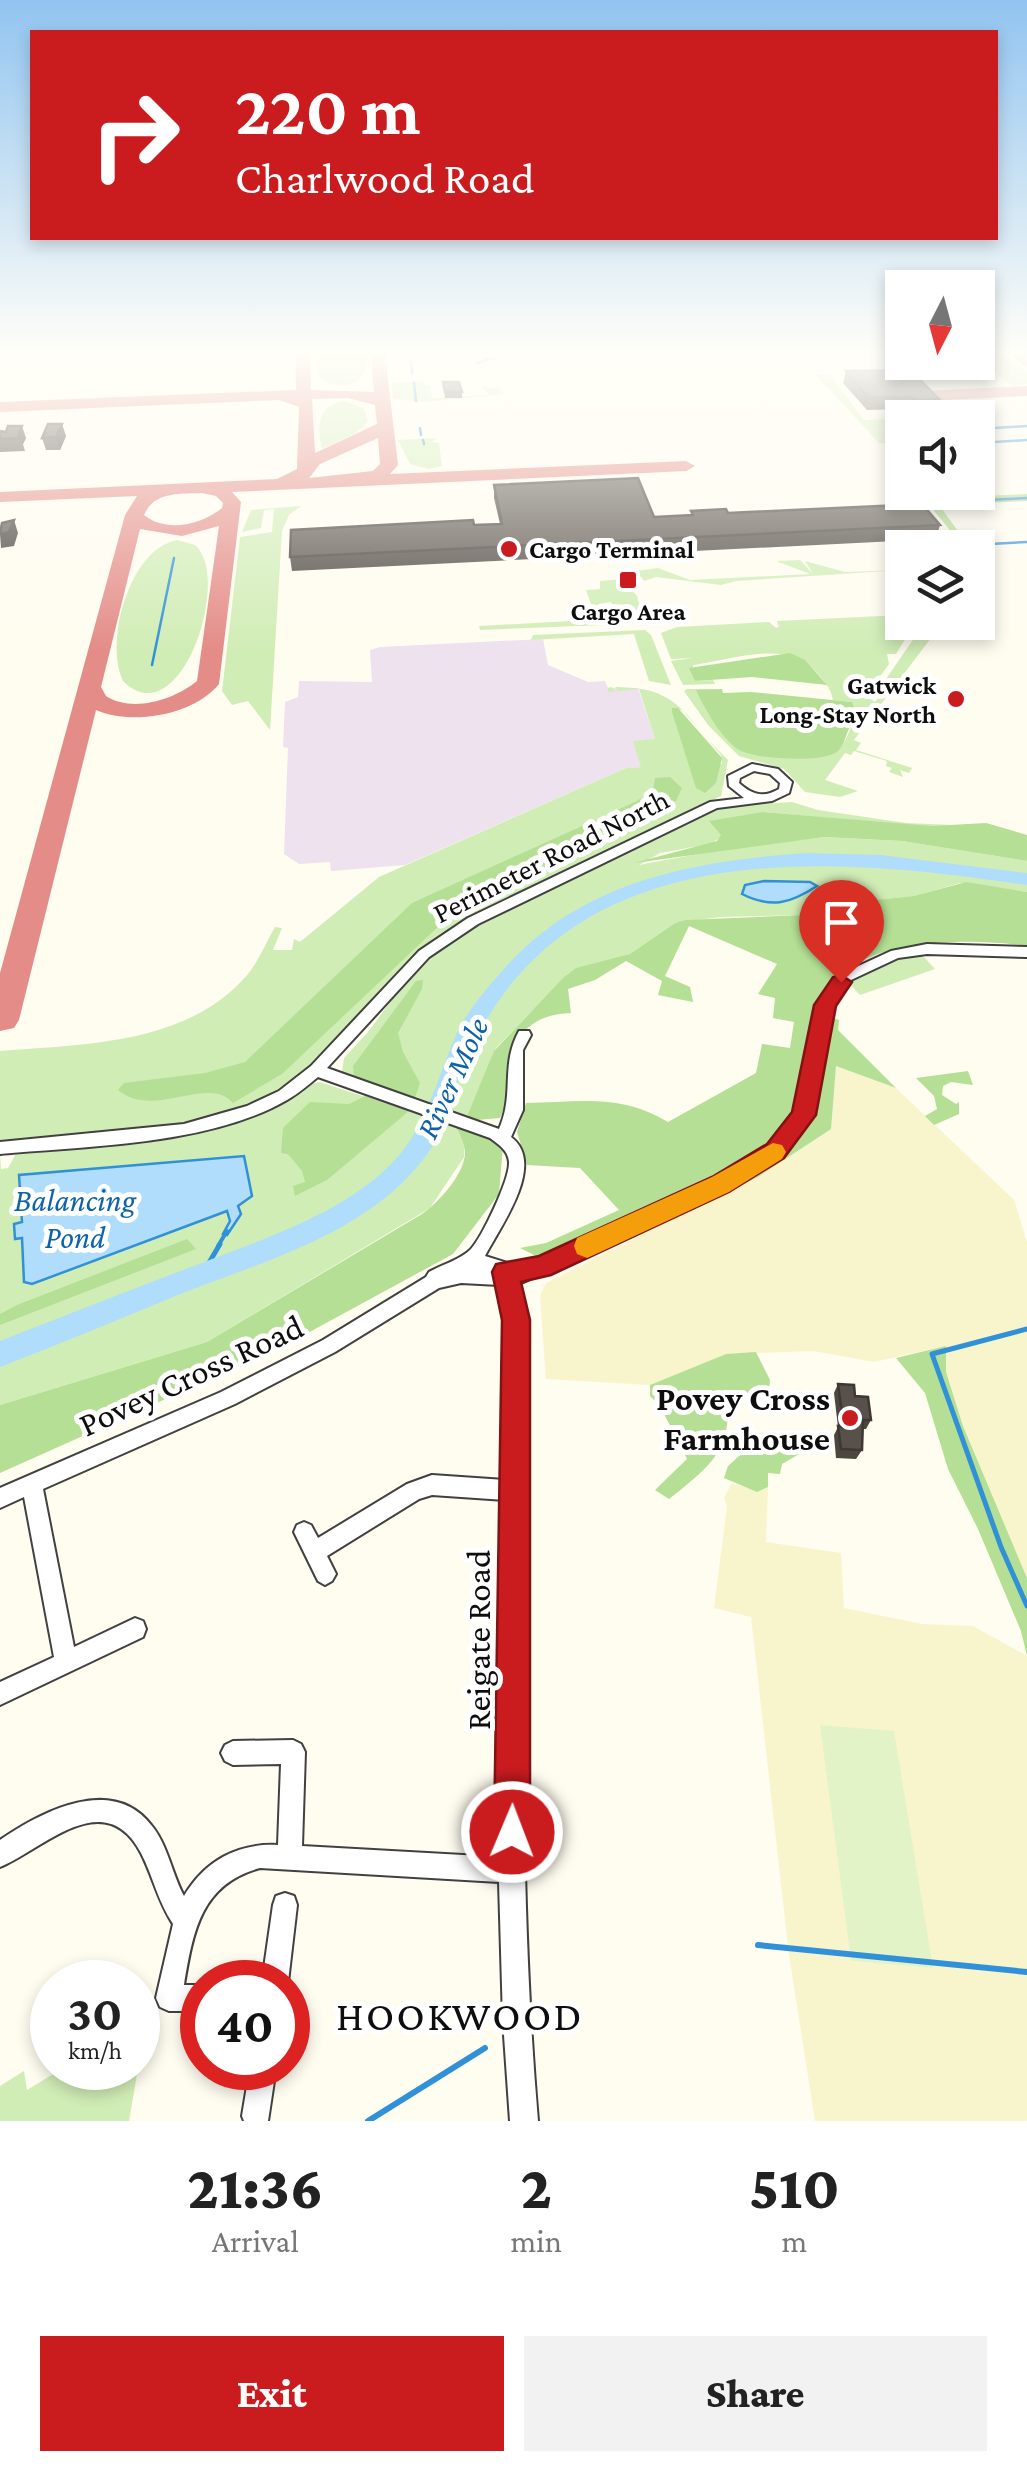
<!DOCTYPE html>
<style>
body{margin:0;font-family:"Crimson Pro",serif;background:#f2f2f2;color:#222;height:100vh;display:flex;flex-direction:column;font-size:38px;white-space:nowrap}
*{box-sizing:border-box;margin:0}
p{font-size:32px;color:#767676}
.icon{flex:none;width:55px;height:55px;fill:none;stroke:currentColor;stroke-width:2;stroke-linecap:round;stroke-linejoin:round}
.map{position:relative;height:2121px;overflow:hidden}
.sheet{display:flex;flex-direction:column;background:#fff;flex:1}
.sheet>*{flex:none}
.banner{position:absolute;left:30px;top:30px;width:968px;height:210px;border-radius:0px;box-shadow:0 5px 15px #0003;background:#ca1b1f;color:#fff;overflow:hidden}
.needle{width:65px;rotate:186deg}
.buttons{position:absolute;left:885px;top:270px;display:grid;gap:20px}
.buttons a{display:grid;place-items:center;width:110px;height:110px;border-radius:0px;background:#fff;box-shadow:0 5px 15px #0003;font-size:50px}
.speed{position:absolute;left:30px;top:1960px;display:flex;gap:20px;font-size:50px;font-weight:700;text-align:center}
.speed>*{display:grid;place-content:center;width:130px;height:130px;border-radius:50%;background:#fff;box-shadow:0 5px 15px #0003;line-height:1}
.speed small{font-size:25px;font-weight:400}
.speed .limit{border:15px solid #d22;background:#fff;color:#111}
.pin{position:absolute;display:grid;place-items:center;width:85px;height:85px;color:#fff;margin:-102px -42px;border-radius:50% 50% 50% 0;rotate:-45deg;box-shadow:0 0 10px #0007}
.pin .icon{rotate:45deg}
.me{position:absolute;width:110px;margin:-55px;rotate:1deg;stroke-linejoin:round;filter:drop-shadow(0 0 8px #0008)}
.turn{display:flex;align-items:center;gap:35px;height:210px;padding:0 40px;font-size:45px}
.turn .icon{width:130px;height:130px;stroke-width:2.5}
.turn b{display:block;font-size:70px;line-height:85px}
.eta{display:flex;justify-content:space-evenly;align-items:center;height:170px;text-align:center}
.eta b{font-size:60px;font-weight:800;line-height:70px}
.button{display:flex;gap:20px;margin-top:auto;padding:20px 40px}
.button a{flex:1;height:115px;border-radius:0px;background:#ca1b1f;color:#fff;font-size:40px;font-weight:800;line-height:115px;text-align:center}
.button a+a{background:#f2f2f2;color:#222}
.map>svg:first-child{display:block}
</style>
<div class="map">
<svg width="1027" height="2121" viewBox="0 0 1027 2121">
<rect width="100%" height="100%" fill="#fffcf0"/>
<polygon fill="#ede2ee" points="543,639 548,665 588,682 605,681 608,688 638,688 655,739 642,767 626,768 405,865 331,871 330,862 299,864 284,854 288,748 283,747 285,702 298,697 299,681 372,682 370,650 380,647"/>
<g fill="#f8f5cd" fill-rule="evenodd">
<polygon points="836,1066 896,1088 1014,1200 1027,1242 1027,1578 963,1426 946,1372 946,1346 874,1362 814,1351 726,1354 650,1385 546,1379 540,1296 546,1283 758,1177 830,1129"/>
<path d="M732,1483L757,1491L768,1487L766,1542L841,1553L844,1608L922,1624L973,1626L1027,1656V2121H815L789,1955L751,1617L714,1608L727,1506L724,1498ZM821,1725L933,1967L932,1968L851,1961Z"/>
</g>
<g fill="#d1edb6">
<polygon points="978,354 1005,354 1027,373 1027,384 1012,386 978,359"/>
<path d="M338,355L368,357C366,384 343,394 321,378L315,357Z"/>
<polygon points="816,375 830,375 864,420 937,417 902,418 902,436 890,437 902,440 902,445 879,443"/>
<polygon points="422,381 424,385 463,384 430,385 432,398 490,395 482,387 499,388 504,394 426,402 393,399 392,383"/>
<path d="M345,401L364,408L368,422L354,434L322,449C316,426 318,404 345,401Z"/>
<polygon points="438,438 431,442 439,443 442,466 429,469 410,464 398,440"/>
<polygon points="301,506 289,515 282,531 270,730 248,701 232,705 222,691 240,537 272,532 274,509 264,510 261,528 242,532 251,510"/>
<path d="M177,540L195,545C233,577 180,738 123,681C104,642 129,549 177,540Z"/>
<polygon points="800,560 813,574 805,561 845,572 902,570 736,581 721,585 656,577 644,581 636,571 658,568 690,580 810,574 776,561"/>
<polygon points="622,579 637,596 644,622 611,624 605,610 614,610 611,602 598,604 604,625 480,630 479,626 589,620 595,616 586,590 600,589 600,581"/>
<path d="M902,615V622L915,623L896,654H887L889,664L870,690L857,691L875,702L878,698L875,695L919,631L920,623H950L947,627L940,626L854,740L861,743L856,750L912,768L909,773L900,770L903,777L889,772L892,768L886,766L887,761L854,751L851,755L845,753L825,780L858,791L840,797L805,792L784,769L739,756L708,725L684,691L687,689H722L697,691L707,712L739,750L831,754C847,746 857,719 852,702L833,700C831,688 824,681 816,672C789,638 731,660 693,665L695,681L713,680L715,684L683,685L671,661L693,658L671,659L661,633L677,627L769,622L776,628L779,627L777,621Z"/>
<polygon points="645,630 651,635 671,685 649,681 634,634 531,640 533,635"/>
<path d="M612,687L614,691L618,690L615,687C659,688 673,696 700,730L682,710L672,708L689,763L722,764L721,755L709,741L728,760L721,796L491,906L441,935L395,974L306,1070L263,1099L176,1126L0,1142V1051C85,1044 188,1045 248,974C260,959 266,942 275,927L282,928L273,950H292L294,939L300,942L379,877L626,768L641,767L633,741L655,739L639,689L609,692L607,688Z"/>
<polygon points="792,802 818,810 906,823 976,826 925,826 763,812 710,844 660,853 639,865 736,847 824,837 902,841 1027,861 1027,892 960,883 915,896 844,903 802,915 721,917 675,923 630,954 569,973 496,1048 465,1121 342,1072 344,1058 368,1032 414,970 448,942 485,919 721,807"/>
<polygon points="913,954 922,955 935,969 860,995 847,981 890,960"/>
<path d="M320,1082L456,1127L464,1146V1157L430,1208L207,1342L0,1405V1155L1,1169L8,1168L17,1152C86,1145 161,1145 228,1124C259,1115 288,1086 320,1082Z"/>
<polygon points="147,2016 129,2121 0,2121 0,2086 24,2071 27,2090 63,2068 138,2068 138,2022"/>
</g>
<g fill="#b4df94">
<polygon points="1027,494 1027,501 939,505 966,542 961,544 927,502 935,502 934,498"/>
<polygon points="790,653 805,660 827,685 752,677 695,681 689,668"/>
<path d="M722,689L723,693L751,692L852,702C857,714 853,720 848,731C845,738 843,747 837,752C821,763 751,760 736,748C719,734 705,710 696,690Z"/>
<polygon points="678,708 722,758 716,783 705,793 696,788 672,712 672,708"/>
<path d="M670,777L682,788L676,801L626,826L582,837L542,870L442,923L282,1074L233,1103C209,1074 153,1120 118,1090L124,1083L205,1073L245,1062L412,903L637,801L653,790L655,778Z"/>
<polygon points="763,812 932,826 986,823 1027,835 1027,861 902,841 824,837 634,863 717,841 721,835 709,821"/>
<path d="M966,882L1027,892V946C966,937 833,935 818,1013L839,1020L838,1030L896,1088L836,1066L831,1129L758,1177L634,1237L680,1211L671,1200L543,1255H534L520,1248L546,1243L619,1210L580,1168L527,1165L517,1132L526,1103C579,1102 620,1093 668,1122L756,1073L762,1044L790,1048L794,1022L773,1018L775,998L758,994L777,964L689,926L665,976L690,987L693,1002L658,995L662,981L626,961L595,980L568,989L571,1013C544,1014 531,1022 513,1043L511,1091L500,1118L465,1121L494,1051L564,977L576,968L630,954L675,923L686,920L802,915L844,903L914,896Z"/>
<polygon points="423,980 422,989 398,1033 403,1052 420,1083 413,1104 354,1078 353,1066 416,981"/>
<polygon points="968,1071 973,1085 951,1082 943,1086 942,1095 956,1104 959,1102 959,1114 934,1125 925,1116 937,1109 934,1096 916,1078"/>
<polygon points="365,1096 409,1111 327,1180 295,1196 293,1186 305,1182 302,1171 288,1154 281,1153 283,1128 310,1102 349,1104"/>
<path d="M456,1127L503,1144L499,1194L453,1254L282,1347L0,1473V1405L207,1342L422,1214C438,1203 466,1173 465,1151C464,1143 459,1134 456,1127Z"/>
<polygon points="187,1239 196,1249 0,1325 0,1314 17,1305"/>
<polygon points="946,1346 946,1372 963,1426 1027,1578 1027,1656 1021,1631 978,1529 948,1469 925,1393 896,1358"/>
<path d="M756,1352L770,1380L769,1390L728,1396C731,1453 710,1466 669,1499L655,1490L687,1459L660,1406L650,1396V1385L726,1354Z"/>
<polygon points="789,1432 798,1439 801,1453 782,1464 780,1474 768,1473 768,1487 757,1492 724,1478 728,1466 748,1448"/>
</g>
<polygon fill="#e3f3c8" points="820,1725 894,1731 933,1968 851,1961"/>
<g fill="#b0ddfb" stroke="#3191d8" stroke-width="2.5">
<path d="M764,881L810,882L817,886C791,903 772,909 742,894L745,885Z"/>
<polygon points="244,1156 252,1196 238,1206 241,1214 227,1235 223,1234 230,1221 227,1211 32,1284 24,1282 22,1238 15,1239 14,1224 22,1222 19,1175"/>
</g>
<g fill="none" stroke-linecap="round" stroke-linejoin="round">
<g stroke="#3191d8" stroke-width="2.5">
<polyline points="411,360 412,373"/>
<polyline points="477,363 494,358"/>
<polyline points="414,383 416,401"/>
<polyline points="420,428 421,435"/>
<polyline points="978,429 1027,426"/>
<polyline points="423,440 424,444"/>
<polyline points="978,443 1027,440"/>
<polyline points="897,456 902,453"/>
<polyline points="967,501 1027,498"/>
<polyline points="990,544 1027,542"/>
<polyline points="152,665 174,558"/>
</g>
<polyline stroke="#3191d8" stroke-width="4" points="218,1246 227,1231"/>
<g stroke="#3191d8" stroke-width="5">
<polyline points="203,1273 220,1244"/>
<polyline points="1027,1329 932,1354 1001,1547 1027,1606"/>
</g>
<g stroke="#3191d8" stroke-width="6">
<polyline points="758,1945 1027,1972"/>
<polyline points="368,2121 485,2048"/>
</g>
<path fill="#b0ddfb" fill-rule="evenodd" d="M806,853L881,855L1027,873V885C846,858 603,833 490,1014C464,1055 454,1104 432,1147C377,1231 267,1260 178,1295C119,1319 60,1344 0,1367V1341C64,1316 127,1291 191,1267C257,1241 333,1218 386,1169C427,1132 436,1077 459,1029C471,1006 487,988 504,969C582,880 694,861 806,853Z"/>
<g fill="#e48c88" fill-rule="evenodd">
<path d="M296,354H310L311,390L374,392L371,354H385L398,465L390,474L686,461L695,466L686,471L232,492L241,502L219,684C194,715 132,726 96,710L19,1020L14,1028L0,1031V973L125,515L137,496L0,502V492L277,479L297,469L299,407L279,400L0,412V402L296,390ZM348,398L375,405L377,424L315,453L312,399ZM378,438L380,464L373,471L309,478L320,464ZM202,493L216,496L223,503L222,508C201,525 166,533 144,515C154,491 180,494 202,493ZM219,526L197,681C174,700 132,713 106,696L101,687L140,529L182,536Z"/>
<polygon points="1009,354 1025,354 1027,368"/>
<polygon points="1027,386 1027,396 921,401 913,396 921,391"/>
</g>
<g stroke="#414141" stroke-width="4">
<g id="minor">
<path d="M752,764L778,769L792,782L789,793L772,801L717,808L478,924L429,957L327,1068L499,1129C515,1093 500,1066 519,1031H529L531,1035L523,1050V1110L511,1137C547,1164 500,1227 485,1256L520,1267L714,1180L769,1146L797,1113L821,997L841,974L891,951L927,944L1027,947V957L927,954L898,958L851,980L835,999L812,1115L781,1156L726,1190L517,1285L525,1319C526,1587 515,1853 538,2121H510L503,2021L499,1882L260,1868C201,1884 193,1931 184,1985H202V2011H169L160,2007L156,1998L173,1924C158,1902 153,1876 141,1853C105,1784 43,1849 0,1867V1840C42,1811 113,1774 152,1826C168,1846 172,1874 184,1896C205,1861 237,1843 278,1845L281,1764L233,1765L225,1761L221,1753L225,1745L233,1741L293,1740L301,1744L305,1752L302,1846L499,1857L505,1500L432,1495L419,1499L327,1556L336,1574L332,1581L325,1585L318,1581L294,1532L297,1525L304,1522L311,1525L318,1538L407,1484L432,1475L505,1480L507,1319L499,1285L461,1283L439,1288L335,1352L235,1404L43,1489L74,1647L135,1618L143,1621L146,1629L143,1637L0,1705V1682L54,1657L24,1497L0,1508V1488L221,1392L323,1340L426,1277L429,1272C441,1265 462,1259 471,1249C482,1237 510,1179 509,1162C508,1150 499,1145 490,1138L318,1077C308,1085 298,1094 287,1100C210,1145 88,1146 0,1154V1142L184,1124L247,1106L279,1091L311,1066L419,951L468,918L710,802L744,798L729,786L728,776ZM754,771L770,774L780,783L779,789C764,798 752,795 739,783L740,778Z"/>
<polygon points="285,1893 294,1896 297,1905 288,1982 262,1982 273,1905 276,1896"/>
<polygon points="250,2068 276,2068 268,2121 244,2121 242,2116"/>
</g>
</g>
<use href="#minor" fill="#fff" fill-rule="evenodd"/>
</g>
<g fill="#4c4540">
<polygon points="846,371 939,399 936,411 913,413 909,409 867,410 843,383"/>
<polygon points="443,382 462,392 462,398 445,398"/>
<polygon points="0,431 26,438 23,444 25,451 0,452"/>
<polygon points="66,436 60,450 46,450 42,438"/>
<polygon points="494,485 654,517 691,515 691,511 940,525 936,539 292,571 290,557 474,525 500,524 494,498"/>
<polygon points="838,1384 871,1420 866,1429 862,1429 862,1450 856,1459 836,1458 834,1435 838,1427 834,1393"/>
</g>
<g fill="#3e3834">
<polygon points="62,424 66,436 60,450 56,437"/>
<polygon points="22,426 26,438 23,444 18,435"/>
<polygon points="14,520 18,533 14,546 1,548 0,534"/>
</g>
<g fill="#58504a" stroke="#3e3834" stroke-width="2.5">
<polygon points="910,370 939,399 916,401 912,397 869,398 846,371"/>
<polygon points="443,382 459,382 462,392 445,392"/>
<polygon points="48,424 62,424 56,437 42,438"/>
<polygon points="8,426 22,426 18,435 21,438 0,439 0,431 6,432"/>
<polygon points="638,478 654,517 693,515 691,511 726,509 728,513 922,504 940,525 290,557 291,530 473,520 474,525 502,524 494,485"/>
<polygon points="14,520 9,532 0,534 2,523"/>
<polygon points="838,1384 854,1385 855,1396 868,1397 871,1420 863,1420 862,1450 841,1449 838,1426 844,1427"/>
</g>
<linearGradient id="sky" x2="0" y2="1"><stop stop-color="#91c4f0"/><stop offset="0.54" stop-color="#fffef8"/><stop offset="1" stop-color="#fffef8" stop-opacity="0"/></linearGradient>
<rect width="1027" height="651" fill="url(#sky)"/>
<polygon fill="#ca1b1f" stroke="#831214" stroke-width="2.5" points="841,975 852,982 836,1006 816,1115 784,1158 729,1192 551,1275 521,1282 530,1320 530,1832 525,1845 512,1850 499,1845 494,1832 502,1320 492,1272 496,1264 539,1256 712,1177 767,1144 792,1112 814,1005 833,977"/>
<polygon fill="#f59e0b" points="773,1143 782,1145 786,1152 782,1159 729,1192 596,1254 587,1258 577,1254 574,1246 577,1238 712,1177"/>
<g fill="#ca1b1f" stroke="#fff" stroke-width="4">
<circle cx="509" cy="549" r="10"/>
<rect x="618" y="570" width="20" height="20" rx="5"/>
<circle cx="956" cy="699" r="10"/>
<circle cx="850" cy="1418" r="10"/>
</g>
<g text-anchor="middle" stroke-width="10" stroke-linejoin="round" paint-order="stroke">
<g font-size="25" font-weight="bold" fill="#0e0e0e" stroke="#fff" text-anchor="start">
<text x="529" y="558">Cargo Terminal</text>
<text x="628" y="620" text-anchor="middle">Cargo Area</text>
<text x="936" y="694" text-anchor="end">Gatwick<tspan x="936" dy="29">Long-Stay North</tspan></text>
</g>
<g font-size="30" fill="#0e0e0e" stroke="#fff">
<text transform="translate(551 856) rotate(-27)" y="10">Perimeter Road North</text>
</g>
<g font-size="32" font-style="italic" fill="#0d62ab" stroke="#fff">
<text transform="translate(452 1078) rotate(-65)" y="11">River Mole</text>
<text x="75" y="1211">Balancing<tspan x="75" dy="37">Pond</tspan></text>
</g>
<g font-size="35" fill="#0e0e0e" stroke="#fff">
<text transform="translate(191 1375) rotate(-25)" y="12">Povey Cross Road</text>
<text transform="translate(478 1640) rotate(-90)" y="12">Reigate Road</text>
</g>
<g font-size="35" font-weight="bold" fill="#0e0e0e" stroke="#fff" text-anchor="end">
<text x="830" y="1410">Povey Cross<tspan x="830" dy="40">Farmhouse</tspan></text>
</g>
<g font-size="42" letter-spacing="2.5" fill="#0e0e0e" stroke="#fff">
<text x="460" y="2030">HOOKWOOD</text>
</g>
</g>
</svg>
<div class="buttons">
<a><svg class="needle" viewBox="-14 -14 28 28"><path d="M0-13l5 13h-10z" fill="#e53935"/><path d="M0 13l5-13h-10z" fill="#767676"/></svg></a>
<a><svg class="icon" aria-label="sound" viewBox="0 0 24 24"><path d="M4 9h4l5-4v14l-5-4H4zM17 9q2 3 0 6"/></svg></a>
<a><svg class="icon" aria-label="layers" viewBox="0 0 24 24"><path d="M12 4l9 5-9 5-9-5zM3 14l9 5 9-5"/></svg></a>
</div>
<div class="speed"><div>30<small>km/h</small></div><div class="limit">40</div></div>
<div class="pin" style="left:841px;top:982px;background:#d93025"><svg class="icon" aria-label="arrive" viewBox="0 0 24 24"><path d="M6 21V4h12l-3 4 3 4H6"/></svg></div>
<svg class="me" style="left:512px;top:1832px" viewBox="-20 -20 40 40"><circle r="17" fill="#ca1b1f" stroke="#fff" stroke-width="3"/><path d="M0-11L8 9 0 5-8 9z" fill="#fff"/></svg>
<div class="banner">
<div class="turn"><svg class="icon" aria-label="right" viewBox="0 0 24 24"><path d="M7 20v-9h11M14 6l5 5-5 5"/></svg><div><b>220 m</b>Charlwood Road</div></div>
</div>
</div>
<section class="sheet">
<div class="eta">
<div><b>21:36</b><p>Arrival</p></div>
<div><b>2</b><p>min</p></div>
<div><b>510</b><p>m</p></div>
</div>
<div class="button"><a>Exit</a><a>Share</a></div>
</section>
